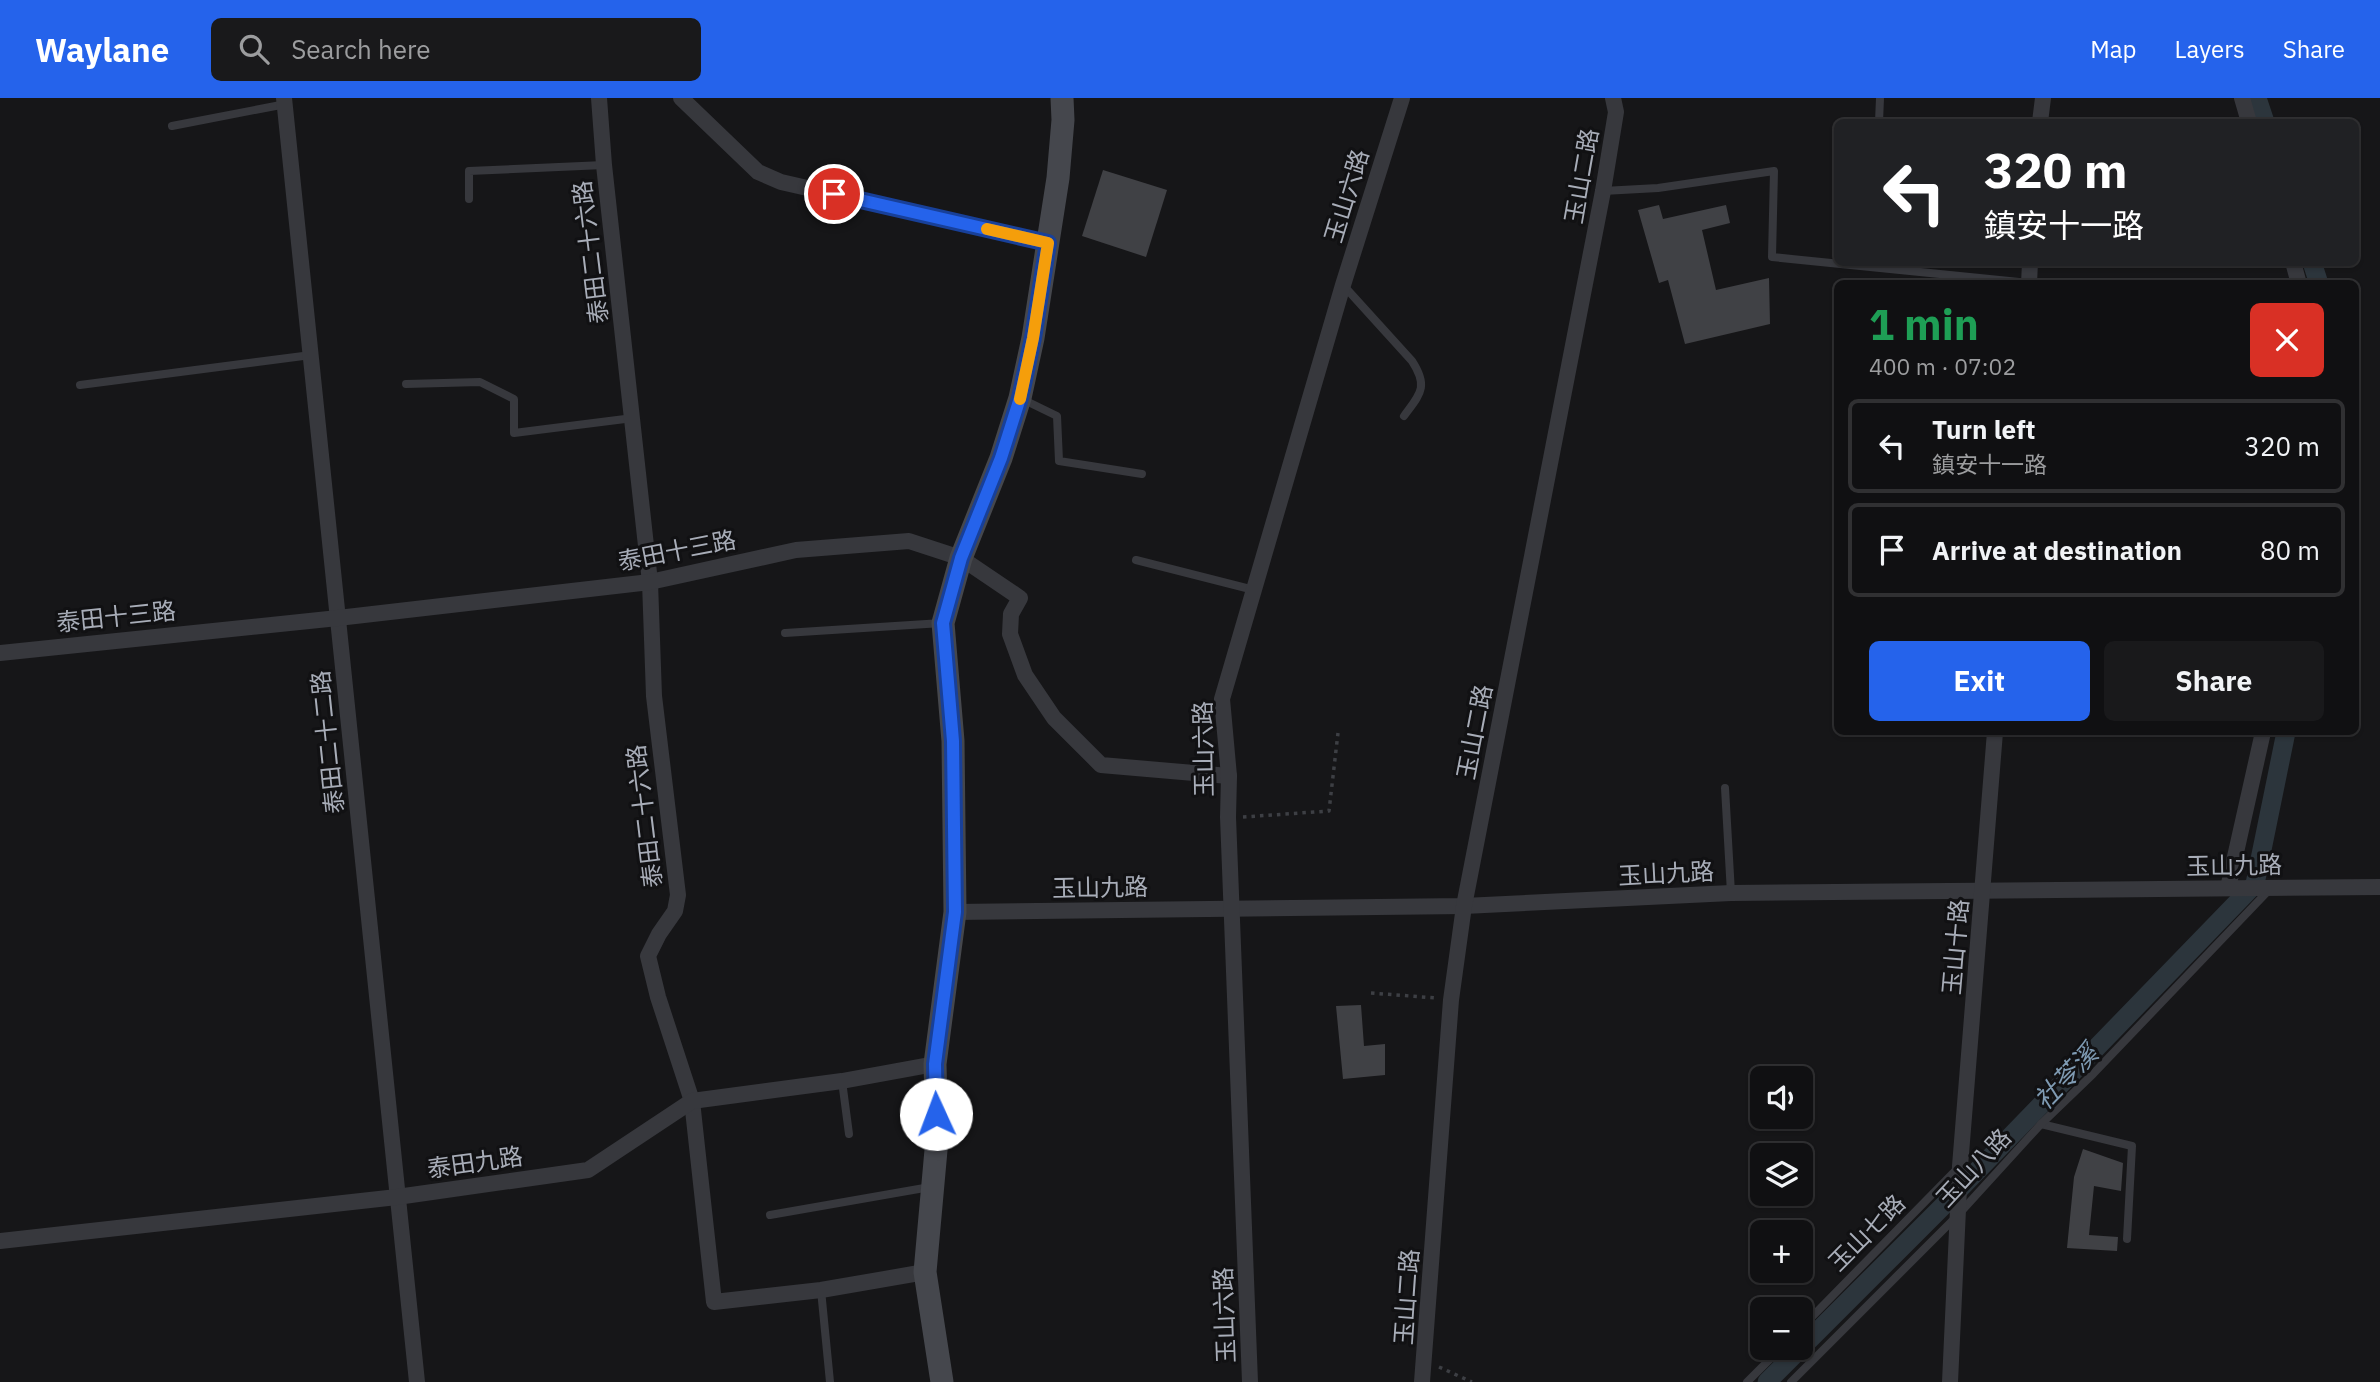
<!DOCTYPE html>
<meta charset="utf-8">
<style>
body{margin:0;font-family:"IBM Plex Sans","Noto Sans TC",sans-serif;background:#19191b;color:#f1f3f6;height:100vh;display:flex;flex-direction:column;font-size:26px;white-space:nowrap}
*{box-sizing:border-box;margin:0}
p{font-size:23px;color:#9c9d9f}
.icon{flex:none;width:38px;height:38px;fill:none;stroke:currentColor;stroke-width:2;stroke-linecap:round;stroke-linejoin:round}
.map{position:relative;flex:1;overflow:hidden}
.drawer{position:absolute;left:1834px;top:182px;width:525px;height:455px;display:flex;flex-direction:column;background:#101012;border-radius:10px;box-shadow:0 2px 5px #0004,0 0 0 2px #303032}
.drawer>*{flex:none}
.guide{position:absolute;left:1834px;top:21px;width:525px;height:147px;border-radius:10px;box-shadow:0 2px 5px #0004,0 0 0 2px #303032;background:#202124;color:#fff;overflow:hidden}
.tools{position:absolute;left:1750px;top:968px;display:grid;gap:14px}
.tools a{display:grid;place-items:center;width:63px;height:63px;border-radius:10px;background:#101012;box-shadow:0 2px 5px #0004,0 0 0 2px #303032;font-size:35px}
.pin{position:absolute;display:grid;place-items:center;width:60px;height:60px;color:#fff;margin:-30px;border:4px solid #fff;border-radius:50%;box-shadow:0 2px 7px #0007}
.me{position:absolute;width:77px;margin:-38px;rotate:358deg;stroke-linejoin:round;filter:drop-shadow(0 0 5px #0008)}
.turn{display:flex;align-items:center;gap:24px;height:147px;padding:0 35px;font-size:32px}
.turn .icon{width:91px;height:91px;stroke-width:2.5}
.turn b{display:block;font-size:49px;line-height:60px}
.round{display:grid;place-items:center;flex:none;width:74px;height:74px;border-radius:10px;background:#19191b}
.overview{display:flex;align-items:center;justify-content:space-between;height:119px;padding:0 35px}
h1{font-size:42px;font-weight:700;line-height:52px;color:#1e9e55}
.button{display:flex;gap:14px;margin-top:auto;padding:14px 35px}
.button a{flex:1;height:80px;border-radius:10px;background:#2563eb;color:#fff;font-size:28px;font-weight:700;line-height:80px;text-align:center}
.button a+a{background:#19191b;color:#f1f3f6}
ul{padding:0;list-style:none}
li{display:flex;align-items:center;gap:21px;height:94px;margin:0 14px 10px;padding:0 21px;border:4px solid #303032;border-radius:10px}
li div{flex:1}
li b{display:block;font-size:26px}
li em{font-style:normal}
header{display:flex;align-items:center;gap:42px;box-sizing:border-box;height:98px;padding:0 35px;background:#2563eb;color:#fff}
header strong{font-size:33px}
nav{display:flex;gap:38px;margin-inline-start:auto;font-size:24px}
.search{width:490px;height:63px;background:#19191b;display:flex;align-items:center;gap:18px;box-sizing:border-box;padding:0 24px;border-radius:10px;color:#9c9d9f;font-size:26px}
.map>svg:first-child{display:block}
</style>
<header>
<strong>Waylane</strong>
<div class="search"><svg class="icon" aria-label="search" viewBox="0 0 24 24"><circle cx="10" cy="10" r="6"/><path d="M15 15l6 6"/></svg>Search here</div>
<nav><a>Map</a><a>Layers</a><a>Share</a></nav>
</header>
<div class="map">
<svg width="2380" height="1284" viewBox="0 0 2380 1284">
<rect width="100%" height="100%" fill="#161618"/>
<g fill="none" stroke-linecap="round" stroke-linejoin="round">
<g stroke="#2c353c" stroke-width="19">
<polyline points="2257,0 2265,24"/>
<polyline points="2312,164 2319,186"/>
<polyline points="1767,1284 1946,1105 2255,786 2286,634"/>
</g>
</g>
<g fill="#404145">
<polygon points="1103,72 1167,92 1146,159 1082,138"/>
<polygon points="1659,107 1663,121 1726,107 1730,125 1702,132 1716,192 1769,180 1770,226 1685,246 1668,182 1659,185 1638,112"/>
<polygon points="1361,907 1364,948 1385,946 1385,977 1343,981 1336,908"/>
<polygon points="2083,1051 2123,1065 2121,1093 2094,1088 2089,1137 2118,1139 2117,1153 2067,1150 2074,1079"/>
</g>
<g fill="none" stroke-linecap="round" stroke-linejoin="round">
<g stroke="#3d3f44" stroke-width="3.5" stroke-dasharray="3.5 5" stroke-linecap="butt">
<polyline points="1243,719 1329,713 1338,635"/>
<polyline points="1371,895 1436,900"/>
<polyline points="1439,1269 1472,1284"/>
</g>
<g stroke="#37383d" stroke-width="8">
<polyline points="1879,24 1880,0"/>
<polyline points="172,28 286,6"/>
<polyline points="1603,93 1658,90 1774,73 1772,159 2029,185"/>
<polyline points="469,101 469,73 604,67"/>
<path d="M1344,188L1412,263C1429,289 1420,296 1404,318"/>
<polyline points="406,286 480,284 514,301 514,335 633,320"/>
<polyline points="80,287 311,257"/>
<polyline points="1022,301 1057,318 1059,363 1142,376"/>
<polyline points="1136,462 1254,492"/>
<polyline points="785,535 942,525"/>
<polyline points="1725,690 1731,795"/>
<polyline points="842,983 849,1036"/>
<polyline points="2041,1026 2132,1048 2127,1141"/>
<polyline points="770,1117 930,1089"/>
<polyline points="821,1192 830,1284"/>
<polyline points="1801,1230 1958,1070"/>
<polyline points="1747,1284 1781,1250"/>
<polyline points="1791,1284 1957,1118 2041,1026 2093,976 2269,792"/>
</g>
<g stroke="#37383d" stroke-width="16">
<polyline points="284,0 417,1284"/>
<polyline points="599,0 604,67 650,484 654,598 678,797 675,813 659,836 648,858 658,899 692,1003 714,1204 821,1192 925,1174"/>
<polyline points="681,0 758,74 781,84 1048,145"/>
<polyline points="2242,0 2249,24"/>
<polyline points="2040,24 2043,0"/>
<polyline points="2293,164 2299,186"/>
<polyline points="2029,186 2030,164"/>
<polyline points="0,555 338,520 650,484 796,452 909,443 961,460 1020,500 1011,516 1010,536 1025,577 1054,620 1101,667 1229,678"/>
<polyline points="2228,790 2263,634"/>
<polyline points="955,814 1464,808 1731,795 2380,789"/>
<polyline points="0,1143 397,1099 588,1072 692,1003 842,983 935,966"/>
<polyline points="1250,1284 1228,719 1229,678 1222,601 1343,187 1402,0"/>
<polyline points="1422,1284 1451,902 1464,808 1603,93 1616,14 1613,0"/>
<polyline points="1950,1284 1960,1068 1995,634"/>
</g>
<polyline stroke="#45474d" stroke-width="23" points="942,1284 925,1174 937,1041 935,966 955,814 953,643 943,525 961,460 1001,360 1020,300 1033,240 1058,80 1063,22 1062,0"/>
</g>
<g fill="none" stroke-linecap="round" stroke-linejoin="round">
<g stroke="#184099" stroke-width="18">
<polyline id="route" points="834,96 1048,145 1033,240 1020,300 1001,360 961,460 943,525 953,643 955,814 935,966 936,1016"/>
</g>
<use href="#route" stroke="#2563eb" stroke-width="12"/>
<polyline stroke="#f59e0b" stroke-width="12" points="987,131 1048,145 1033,240 1020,301"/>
</g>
<g text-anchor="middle" stroke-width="6" stroke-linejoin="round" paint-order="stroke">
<g font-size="24" fill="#a8adb8" stroke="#111113">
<text transform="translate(1582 78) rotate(-80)" y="8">玉山二路</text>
<text transform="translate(1347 98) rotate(-73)" y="8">玉山六路</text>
<text transform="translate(591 154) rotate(-97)" y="8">泰田二十六路</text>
<text transform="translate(677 453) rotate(-11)" y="8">泰田十三路</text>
<text transform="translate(116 519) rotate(-6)" y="8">泰田十三路</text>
<text transform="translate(1475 634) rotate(-79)" y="8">玉山二路</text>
<text transform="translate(328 644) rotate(-96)" y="8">泰田二十二路</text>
<text transform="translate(1204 651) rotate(-91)" y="8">玉山六路</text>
<text transform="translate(645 718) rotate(-97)" y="8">泰田二十六路</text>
<text transform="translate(2234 768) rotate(-1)" y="8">玉山九路</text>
<text transform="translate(1666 776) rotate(-3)" y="8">玉山九路</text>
<text transform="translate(1100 790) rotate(-1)" y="8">玉山九路</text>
<text transform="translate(1956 849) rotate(-85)" y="8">玉山十路</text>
<text transform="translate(475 1065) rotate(-8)" y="8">泰田九路</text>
<text transform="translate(1974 1070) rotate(-47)" y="8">玉山八路</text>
<text transform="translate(1867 1135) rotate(-45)" y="8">玉山七路</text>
<text transform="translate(1407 1199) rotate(-86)" y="8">玉山二路</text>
<text transform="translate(1225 1217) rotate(-92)" y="8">玉山六路</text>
</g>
<g font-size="26" font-style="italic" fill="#7f9bb3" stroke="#111113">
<text transform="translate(2066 979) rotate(-46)" y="9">社苓溪</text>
</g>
</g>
</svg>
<div class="tools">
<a><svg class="icon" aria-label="sound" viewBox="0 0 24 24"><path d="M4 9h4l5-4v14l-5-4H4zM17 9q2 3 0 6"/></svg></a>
<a><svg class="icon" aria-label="layers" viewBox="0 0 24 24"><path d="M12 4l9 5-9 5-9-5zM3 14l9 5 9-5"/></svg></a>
<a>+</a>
<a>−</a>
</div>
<div class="pin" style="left:834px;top:96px;background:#d93025"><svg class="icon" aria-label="arrive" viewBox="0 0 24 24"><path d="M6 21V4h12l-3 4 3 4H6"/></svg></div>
<svg class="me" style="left:936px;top:1016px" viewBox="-20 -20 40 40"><circle r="19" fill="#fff"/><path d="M0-13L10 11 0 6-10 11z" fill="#2563eb"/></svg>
<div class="guide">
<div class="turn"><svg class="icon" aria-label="left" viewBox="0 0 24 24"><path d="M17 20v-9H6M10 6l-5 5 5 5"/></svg><div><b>320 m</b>鎮安十一路</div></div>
</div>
<section class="drawer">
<div class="overview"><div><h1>1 min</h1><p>400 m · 07:02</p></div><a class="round" style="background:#d93025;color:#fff"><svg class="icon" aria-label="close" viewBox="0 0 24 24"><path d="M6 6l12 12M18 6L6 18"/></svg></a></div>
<ul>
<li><svg class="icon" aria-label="left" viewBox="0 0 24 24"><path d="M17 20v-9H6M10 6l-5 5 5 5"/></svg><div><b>Turn left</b><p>鎮安十一路</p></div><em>320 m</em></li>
<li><svg class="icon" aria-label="arrive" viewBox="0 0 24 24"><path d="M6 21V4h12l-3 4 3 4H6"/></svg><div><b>Arrive at destination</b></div><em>80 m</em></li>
</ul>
<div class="button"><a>Exit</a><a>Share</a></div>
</section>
</div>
